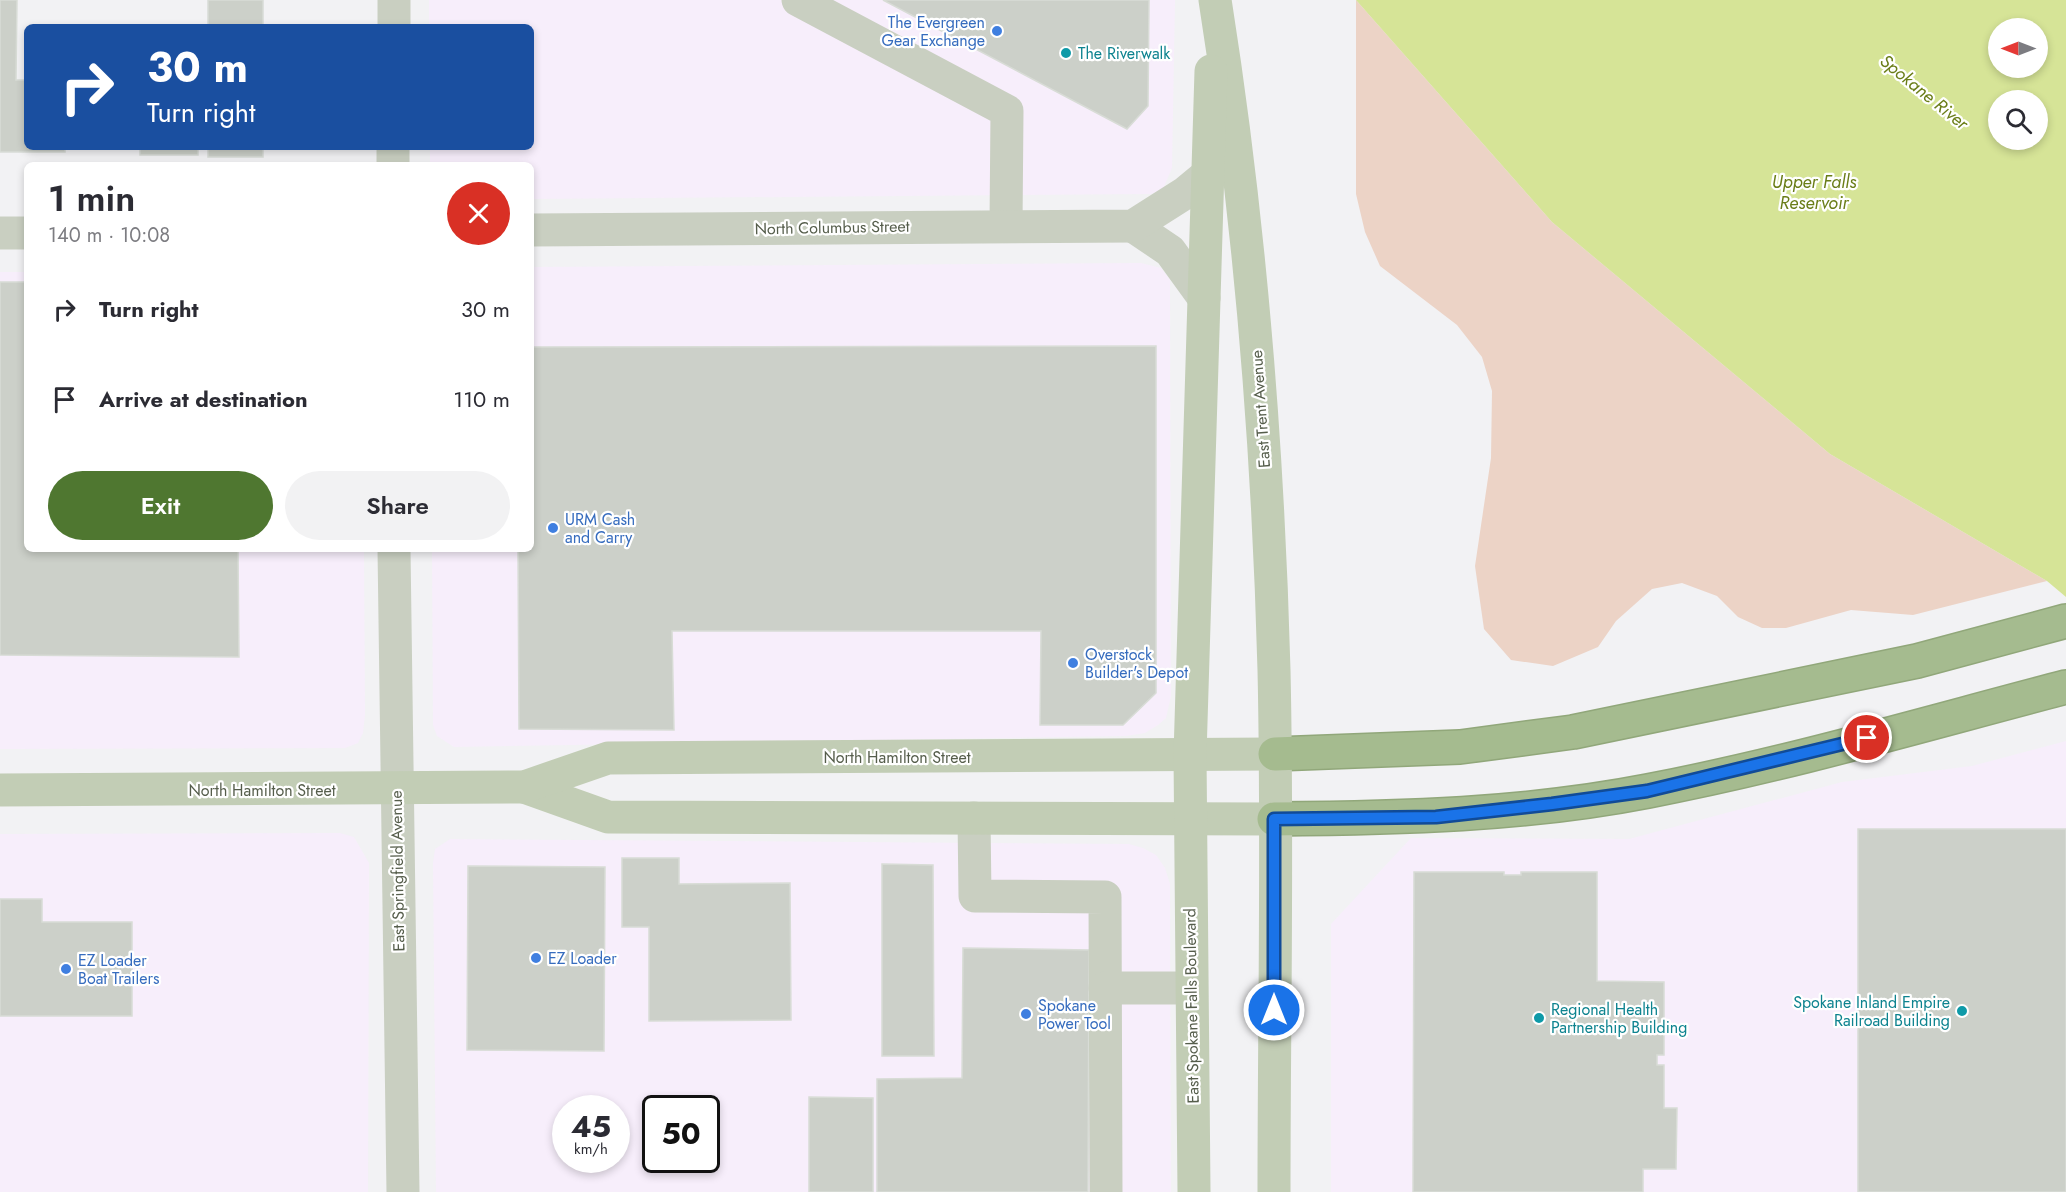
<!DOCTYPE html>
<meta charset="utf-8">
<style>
body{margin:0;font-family:Jost,sans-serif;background:#f2f2f3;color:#2b2b33;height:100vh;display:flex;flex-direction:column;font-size:22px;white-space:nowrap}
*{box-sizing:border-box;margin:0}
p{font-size:20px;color:#7c7c81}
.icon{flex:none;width:33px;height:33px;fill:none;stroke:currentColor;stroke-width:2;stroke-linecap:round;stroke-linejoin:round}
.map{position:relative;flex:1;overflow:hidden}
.panel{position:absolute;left:24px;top:162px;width:510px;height:390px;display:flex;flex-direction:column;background:#fff;border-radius:9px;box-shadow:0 3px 9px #0003}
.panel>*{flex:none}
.guide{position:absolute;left:24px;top:24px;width:510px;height:126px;border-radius:9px;box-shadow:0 3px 9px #0003;background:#1a4fa0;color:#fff;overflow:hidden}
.needle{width:39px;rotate:270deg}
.controls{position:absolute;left:1988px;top:18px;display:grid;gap:12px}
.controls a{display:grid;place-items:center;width:60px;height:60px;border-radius:50%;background:#fff;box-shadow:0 3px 9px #0003;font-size:30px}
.speed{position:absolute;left:552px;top:1095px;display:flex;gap:12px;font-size:30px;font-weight:700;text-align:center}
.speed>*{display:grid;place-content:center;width:78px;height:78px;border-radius:50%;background:#fff;box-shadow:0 3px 9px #0003;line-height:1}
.speed small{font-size:15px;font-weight:400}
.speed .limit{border:3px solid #111;border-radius:9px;background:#fff;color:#111}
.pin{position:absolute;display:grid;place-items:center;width:51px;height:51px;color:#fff;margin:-26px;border:3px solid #fff;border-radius:50%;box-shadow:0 2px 6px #0007}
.me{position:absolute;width:66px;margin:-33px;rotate:0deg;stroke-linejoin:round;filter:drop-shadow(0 0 4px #0008)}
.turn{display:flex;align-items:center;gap:21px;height:126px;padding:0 24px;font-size:27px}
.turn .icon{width:78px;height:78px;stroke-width:2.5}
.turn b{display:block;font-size:42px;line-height:51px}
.round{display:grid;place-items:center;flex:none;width:63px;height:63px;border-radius:32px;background:#f2f2f3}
.head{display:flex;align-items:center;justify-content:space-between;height:102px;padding:0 24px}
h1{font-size:36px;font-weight:600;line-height:45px}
.primary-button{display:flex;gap:12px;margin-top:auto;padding:12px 24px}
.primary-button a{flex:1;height:69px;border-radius:36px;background:#4f7730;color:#fff;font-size:24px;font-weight:600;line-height:69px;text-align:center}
.primary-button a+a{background:#f2f2f3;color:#2b2b33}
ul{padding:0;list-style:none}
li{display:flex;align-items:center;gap:18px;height:90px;padding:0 24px}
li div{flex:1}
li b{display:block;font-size:22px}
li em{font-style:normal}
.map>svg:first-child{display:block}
</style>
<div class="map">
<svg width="2066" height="1192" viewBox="0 0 2066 1192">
<rect width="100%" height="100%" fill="#f2f2f4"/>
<g fill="#f7eefb" fill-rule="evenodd">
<polygon points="429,0 1175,0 1172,168 1163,189 1151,194 531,199 531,165 430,165 430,147 531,147 531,27 429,27"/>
<polygon points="1141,263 1161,268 1170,280 1171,696 1166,718 1158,725 1145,733 1126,736 454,747 437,736 433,725 432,549 531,549 531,267"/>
<polygon points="0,272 27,272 27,549 364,549 365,715 363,733 358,743 345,748 0,749"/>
<polygon points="2066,741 2066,1192 1331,1192 1331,924 1411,838 1629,839 1842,782 1972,766"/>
<polygon points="340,833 354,837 369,863 368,1192 0,1192 0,834"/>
<path d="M450,839L1129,844L1143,848L1156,855L1165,868L1170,884L1171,1192H436L433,863L435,849ZM566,1108H616V1160H566ZM656,1108H706V1160H656Z"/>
</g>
<polygon fill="#ecd3c6" points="1356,0 1552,222 1830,454 2047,581 1913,615 1851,610 1786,628 1762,628 1738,617 1717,596 1682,583 1652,589 1616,621 1598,647 1553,666 1511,660 1484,629 1475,566 1491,458 1492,391 1482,357 1457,325 1380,266 1365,232 1356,194"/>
<path fill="#d6e497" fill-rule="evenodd" d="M1356,0H2066V597L2047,581L1830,454L1552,222ZM1998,28H2037V68H1998ZM1998,100H2037V140H1998Z"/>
<g fill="#ccd0c9" stroke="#d8dcd6" stroke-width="1.5">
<polygon points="0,0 17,0 16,80 27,80 27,147 65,147 65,152 0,152"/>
<rect x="208" y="0" width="55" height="27"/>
<polygon points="883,0 1149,0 1148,106 1127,129"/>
<rect x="140" y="147" width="58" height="8"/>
<rect x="208" y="147" width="55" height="10"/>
<polygon points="0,282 27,282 27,549 238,549 239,657 0,655"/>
<polygon points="1156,346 1156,693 1123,725 1040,725 1041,631 672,631 674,730 519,729 518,549 531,549 531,347"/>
<rect x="1858" y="829" width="208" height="363"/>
<polygon points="622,858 679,858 679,884 790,883 791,1020 649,1021 649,927 622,927"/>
<polygon points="882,864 933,865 934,1056 882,1056"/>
<polygon points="468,866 605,867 604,1051 467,1050"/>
<polygon points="1414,872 1504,872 1504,875 1521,875 1521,872 1597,872 1597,981 1664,982 1664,1055 1657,1055 1657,1065 1664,1065 1664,1108 1677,1108 1676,1169 1643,1169 1643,1192 1413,1192"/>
<polygon points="0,899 42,899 42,922 132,922 132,1016 0,1016"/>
<polygon points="963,948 1089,950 1088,1192 877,1192 877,1079 962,1078"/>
<polygon points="809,1097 873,1098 873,1192 809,1192"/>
</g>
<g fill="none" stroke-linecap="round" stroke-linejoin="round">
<g stroke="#91a77a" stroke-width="36">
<g id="highway">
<polyline points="1275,754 1460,747 1573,732 1917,661 2066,621"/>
<path d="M1274,819C1400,818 1525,815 1648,791C1789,764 1928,723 2066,687"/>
</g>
</g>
<g stroke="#c9cfc1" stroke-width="33">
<polyline points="798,0 1007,111 1006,225"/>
<polyline points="394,27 394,0"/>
<polyline points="393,165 393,147"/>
<polyline points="1133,226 1170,251 1204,298"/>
<polyline points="531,230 1133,226 1185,193 1208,174"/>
<polyline points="0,233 27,233"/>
<polyline points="394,549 403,1192"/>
<polyline points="974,818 975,896 1105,897 1106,1192"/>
<polyline points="1105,988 1191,988"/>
</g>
<g stroke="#c2cdb5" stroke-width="33">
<path d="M1215,0C1250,221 1268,446 1274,670C1278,844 1274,1018 1274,1192"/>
<polyline points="524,787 608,817 1274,819"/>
<polyline points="0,790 524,787 608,758 1275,754"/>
<polyline points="1194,1192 1190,755 1211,71"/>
</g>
<use href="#highway" stroke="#a5bb8f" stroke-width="33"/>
</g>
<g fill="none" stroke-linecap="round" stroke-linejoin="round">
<g stroke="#114b97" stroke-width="15">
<polyline id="route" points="1274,1010 1274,819 1436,817 1552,804 1647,791 1867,738"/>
</g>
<use href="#route" stroke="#1a73e8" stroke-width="10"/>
</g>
<g fill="#3f7fe0" stroke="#fff" stroke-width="2">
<circle cx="997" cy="31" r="6"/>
<circle cx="553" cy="528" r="6"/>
<circle cx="1073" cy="663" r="6"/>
<circle cx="536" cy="958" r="6"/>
<circle cx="66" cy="969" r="6"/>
<circle cx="1026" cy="1014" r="6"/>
</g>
<g fill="#0f9aa8" stroke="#fff" stroke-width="2">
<circle cx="1066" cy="53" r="6"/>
<circle cx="1962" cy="1011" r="6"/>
<circle cx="1539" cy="1018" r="6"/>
</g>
<g text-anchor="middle" stroke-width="4.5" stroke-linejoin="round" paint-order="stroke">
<g font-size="16" fill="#366cbe" stroke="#fff" text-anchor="start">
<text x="985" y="28" text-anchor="end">The Evergreen<tspan x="985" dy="18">Gear Exchange</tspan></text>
<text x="565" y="525">URM Cash<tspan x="565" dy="18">and Carry</tspan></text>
<text x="1085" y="660">Overstock<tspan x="1085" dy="18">Builder's Depot</tspan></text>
<text x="548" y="964">EZ Loader</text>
<text x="78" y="966">EZ Loader<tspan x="78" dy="18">Boat Trailers</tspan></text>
<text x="1038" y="1011">Spokane<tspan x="1038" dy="18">Power Tool</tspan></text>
</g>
<g font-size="16" fill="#0d838f" stroke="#fff" text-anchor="start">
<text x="1078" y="59">The Riverwalk</text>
<text x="1950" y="1008" text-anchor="end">Spokane Inland Empire<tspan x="1950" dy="18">Railroad Building</tspan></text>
<text x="1551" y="1015">Regional Health<tspan x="1551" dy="18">Partnership Building</tspan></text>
</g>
<g font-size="16" fill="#555d4b" stroke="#fff">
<text transform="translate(832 227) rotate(-1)" y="6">North Columbus Street</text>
<text transform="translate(1260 409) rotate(-94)" y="6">East Trent Avenue</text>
<text x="897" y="763">North Hamilton Street</text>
<text x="262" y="796">North Hamilton Street</text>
<text transform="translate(397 871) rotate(-91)" y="6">East Springfield Avenue</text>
<text transform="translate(1191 1006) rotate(-91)" y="6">East Spokane Falls Boulevard</text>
</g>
<g font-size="18" font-style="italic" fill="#6a7d18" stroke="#fff">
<text transform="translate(1924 92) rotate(39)" y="6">Spokane River</text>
<text x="1814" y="188">Upper Falls<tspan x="1814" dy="21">Reservoir</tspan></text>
</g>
</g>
</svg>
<div class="controls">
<a><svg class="needle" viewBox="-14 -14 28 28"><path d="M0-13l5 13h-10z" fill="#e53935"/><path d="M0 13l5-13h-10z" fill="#7c7c81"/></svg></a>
<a><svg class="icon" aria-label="search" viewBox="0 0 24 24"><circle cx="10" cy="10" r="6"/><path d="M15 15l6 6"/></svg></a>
</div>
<div class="speed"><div>45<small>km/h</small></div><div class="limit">50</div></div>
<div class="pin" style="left:1867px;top:738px;background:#d93025"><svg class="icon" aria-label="arrive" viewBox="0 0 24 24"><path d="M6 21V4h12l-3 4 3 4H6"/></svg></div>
<svg class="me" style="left:1274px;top:1010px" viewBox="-20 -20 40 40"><circle r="17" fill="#1a73e8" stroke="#fff" stroke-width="3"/><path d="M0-11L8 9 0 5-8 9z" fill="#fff"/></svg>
<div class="guide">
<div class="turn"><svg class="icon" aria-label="right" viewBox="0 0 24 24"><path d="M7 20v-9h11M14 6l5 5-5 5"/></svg><div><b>30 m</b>Turn right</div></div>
</div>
<section class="panel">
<div class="head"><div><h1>1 min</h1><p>140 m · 10:08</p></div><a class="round" style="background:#d93025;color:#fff"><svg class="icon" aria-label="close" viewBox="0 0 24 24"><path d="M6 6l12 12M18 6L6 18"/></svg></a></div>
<ul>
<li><svg class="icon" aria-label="right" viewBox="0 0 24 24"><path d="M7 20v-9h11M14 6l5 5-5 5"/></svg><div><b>Turn right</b></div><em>30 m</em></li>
<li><svg class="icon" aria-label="arrive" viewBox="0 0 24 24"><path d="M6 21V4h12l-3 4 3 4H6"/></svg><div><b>Arrive at destination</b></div><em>110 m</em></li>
</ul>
<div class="primary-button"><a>Exit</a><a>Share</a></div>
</section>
</div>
